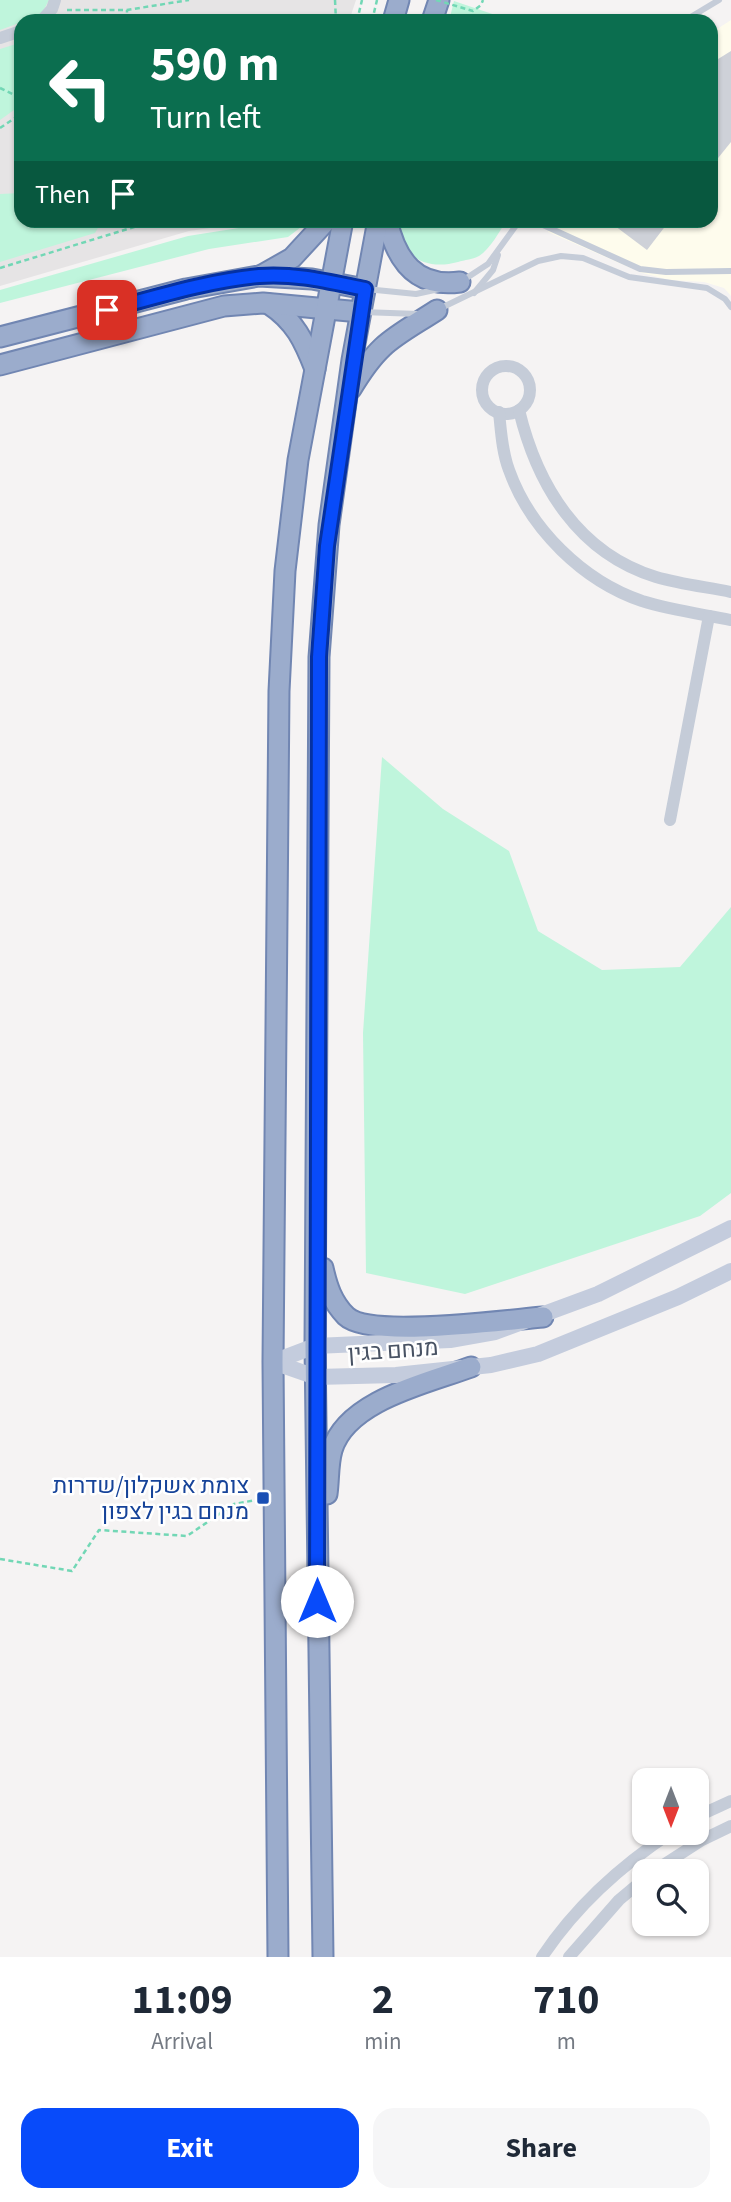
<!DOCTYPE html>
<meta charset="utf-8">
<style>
body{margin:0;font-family:"Source Sans 3",Heebo,sans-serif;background:#f6f6f7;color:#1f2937;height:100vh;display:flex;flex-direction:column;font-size:26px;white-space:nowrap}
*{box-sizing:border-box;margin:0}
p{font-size:23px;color:#747a83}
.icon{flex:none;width:38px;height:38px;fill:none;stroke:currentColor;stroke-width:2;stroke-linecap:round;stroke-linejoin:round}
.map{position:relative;height:1957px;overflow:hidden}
.sheet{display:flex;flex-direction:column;background:#fff;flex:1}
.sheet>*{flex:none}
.banner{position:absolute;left:14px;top:14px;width:704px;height:214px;border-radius:21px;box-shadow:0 2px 5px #0004;background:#0b6e4f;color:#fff;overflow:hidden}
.needle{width:46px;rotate:180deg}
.fabs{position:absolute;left:632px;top:1768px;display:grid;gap:14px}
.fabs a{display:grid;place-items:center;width:77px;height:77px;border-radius:14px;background:#fff;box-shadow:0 2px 5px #0004;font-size:35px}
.pin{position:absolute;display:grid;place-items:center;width:60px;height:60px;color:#fff;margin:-30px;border-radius:14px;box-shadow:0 4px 10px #0006}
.me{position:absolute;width:77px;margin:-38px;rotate:0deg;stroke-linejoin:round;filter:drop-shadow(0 0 5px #0008)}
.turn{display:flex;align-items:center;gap:24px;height:147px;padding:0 21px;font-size:32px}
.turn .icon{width:91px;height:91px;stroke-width:2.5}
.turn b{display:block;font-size:49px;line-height:60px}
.then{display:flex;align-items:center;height:66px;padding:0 21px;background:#0003;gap:14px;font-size:26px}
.eta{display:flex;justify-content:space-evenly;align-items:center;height:119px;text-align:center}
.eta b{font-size:42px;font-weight:700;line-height:49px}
.primary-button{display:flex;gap:14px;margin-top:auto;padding:14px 21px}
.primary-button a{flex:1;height:80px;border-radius:21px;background:#084bfa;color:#fff;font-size:28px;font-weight:700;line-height:80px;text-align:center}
.primary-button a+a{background:#f6f6f7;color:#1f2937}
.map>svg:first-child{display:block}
</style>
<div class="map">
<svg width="731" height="1957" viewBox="0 0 731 1957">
<rect width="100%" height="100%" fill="#f5f3f3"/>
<polygon fill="#fefced" points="731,20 731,296 724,288 704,282 670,280 642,273 548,232 553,221 710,220 711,33"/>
<polygon fill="#e6e4e5" points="0,0 356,0 349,21 21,21 21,220 260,221 189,231 0,286"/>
<g fill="#bff5dc">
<polygon points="0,0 49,0 41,15 0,30"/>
<polygon points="454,1 513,21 449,21"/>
<polygon points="16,44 21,51 21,105 0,120 0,49"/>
<polygon points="21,193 21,220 102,221 95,233 0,262 0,194"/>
<polygon points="289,220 309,221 288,237 209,249 0,303 0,290 188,236"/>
<path d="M398,220L506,221C500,231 490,249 479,256C474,259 464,260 458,262C425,271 398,256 398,220Z"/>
<polygon points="382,757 443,809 509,851 538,931 602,970 680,967 731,907 731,1193 700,1216 465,1294 366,1273 363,1033"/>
</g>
<g fill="#ced1d8">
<polygon points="731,51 731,142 710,168 710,64"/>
<polygon points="607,220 670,220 647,250"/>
</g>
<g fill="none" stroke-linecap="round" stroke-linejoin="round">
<g stroke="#7186b2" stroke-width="23">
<g id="trunk">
<polyline points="393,21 399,0"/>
<polyline points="432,21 439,0"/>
<path d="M387,220C396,260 416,288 460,282"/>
<polyline points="262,275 292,258 327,220"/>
<path d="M269,304C295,321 304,341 315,369"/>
<polyline points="0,337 186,289 259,276 312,279 365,289"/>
<polyline points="0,365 224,306 263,303 360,312"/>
<path d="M351,389C380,341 392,339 437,310"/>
<path d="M323,1268C327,1286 332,1302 346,1316C370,1339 506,1320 543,1317"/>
<path d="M327,1494C329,1480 328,1464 332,1450C347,1400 428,1383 471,1367"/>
<polyline points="278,1957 273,1362 279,691 285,571 298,460 343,220"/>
<polyline points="323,1957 315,1346 319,657 329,525 352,360 378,220"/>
</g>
</g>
<g stroke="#72d7b5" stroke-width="2.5" stroke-dasharray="5 3.5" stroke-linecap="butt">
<polyline points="335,0 336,21"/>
<polyline points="67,10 127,10 189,0"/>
<polyline points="127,21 127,10"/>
<polyline points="357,21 362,0"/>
<polyline points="372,21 377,0"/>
<polyline points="0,88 21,98"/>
<polyline points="0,128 21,114"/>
<polyline points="0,268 157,220"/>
<polyline points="0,1559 72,1571 99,1530 187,1536 234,1504 256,1500"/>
</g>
<g stroke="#c5ccd8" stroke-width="6">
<polyline points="684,21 719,0"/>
<polyline points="532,220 640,269 666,272 731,271"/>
<polyline points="462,281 488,264 520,220"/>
<polyline points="366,289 416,294 439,289"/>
<polyline points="474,293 493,270 498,255"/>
<polyline points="439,309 538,261 561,256 583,258 629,277 707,288 725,299 731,307"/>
<polyline points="362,312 418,314"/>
</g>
<g stroke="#c5ccd8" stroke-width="12">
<polyline points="41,21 52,9 55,0"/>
<polyline points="0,38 21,31"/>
<circle cx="506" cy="390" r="24"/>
<path d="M519,410C537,485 578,553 656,577C680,584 706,587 731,592"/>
<path d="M499,412C501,431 502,452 509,470C530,529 583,581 642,601C671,610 701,614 731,620"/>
<polyline points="670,820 709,616"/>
<polyline points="696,1817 731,1801"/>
<polyline points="654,1871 702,1840 731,1826"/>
<path d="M542,1957C576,1906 620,1866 672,1832"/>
<polyline points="569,1957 619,1900 644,1879"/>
</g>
<g stroke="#c4ccdd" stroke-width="16">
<polyline points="273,1362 315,1346 450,1340 495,1332 598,1294 731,1228"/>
<polyline points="273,1362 316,1377 396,1375 491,1365 538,1354 678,1297 731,1271"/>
</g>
<use href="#trunk" stroke="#9baccc" stroke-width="19"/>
<polyline stroke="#72d7b5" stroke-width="2.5" stroke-dasharray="5 3.5" stroke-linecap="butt" points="436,0 473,11 481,5 483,0"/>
</g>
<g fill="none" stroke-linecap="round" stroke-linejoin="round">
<g stroke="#0531a2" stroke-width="18">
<path id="route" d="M107,310C156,297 207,281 259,276C295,273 330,282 365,289L327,546L319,657L317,1601"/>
</g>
<use href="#route" stroke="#084bfa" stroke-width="12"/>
</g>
<rect fill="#1a4fb4" stroke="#fff" stroke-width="2.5" x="256" y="1491" width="14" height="14" rx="3.5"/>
<g text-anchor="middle" stroke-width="5" stroke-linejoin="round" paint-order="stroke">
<g font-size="23" fill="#485263" stroke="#fff">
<text transform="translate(393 1350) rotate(-4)" y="8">מנחם בגין</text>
</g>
<g font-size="23" fill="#164399" stroke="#fff" text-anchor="end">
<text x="249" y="1493">צומת אשקלון/שדרות<tspan x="249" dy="26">מנחם בגין לצפון</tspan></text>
</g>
</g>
</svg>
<div class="fabs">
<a><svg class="needle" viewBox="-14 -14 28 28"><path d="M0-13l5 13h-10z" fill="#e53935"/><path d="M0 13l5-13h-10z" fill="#747a83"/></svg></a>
<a><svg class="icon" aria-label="search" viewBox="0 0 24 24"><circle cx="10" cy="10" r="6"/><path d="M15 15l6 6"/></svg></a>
</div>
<div class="pin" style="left:107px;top:310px;background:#d93025"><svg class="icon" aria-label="arrive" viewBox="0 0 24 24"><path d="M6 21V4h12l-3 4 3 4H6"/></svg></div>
<svg class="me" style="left:317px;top:1601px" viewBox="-20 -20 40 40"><circle r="19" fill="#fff"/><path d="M0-13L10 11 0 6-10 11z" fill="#084bfa"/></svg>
<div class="banner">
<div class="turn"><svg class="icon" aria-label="left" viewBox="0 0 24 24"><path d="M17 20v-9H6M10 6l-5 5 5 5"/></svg><div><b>590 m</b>Turn left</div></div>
<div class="then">Then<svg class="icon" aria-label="arrive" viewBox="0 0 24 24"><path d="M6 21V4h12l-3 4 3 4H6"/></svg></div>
</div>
</div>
<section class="sheet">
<div class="eta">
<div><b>11:09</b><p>Arrival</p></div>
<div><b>2</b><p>min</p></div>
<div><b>710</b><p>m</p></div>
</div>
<div class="primary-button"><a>Exit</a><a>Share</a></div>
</section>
